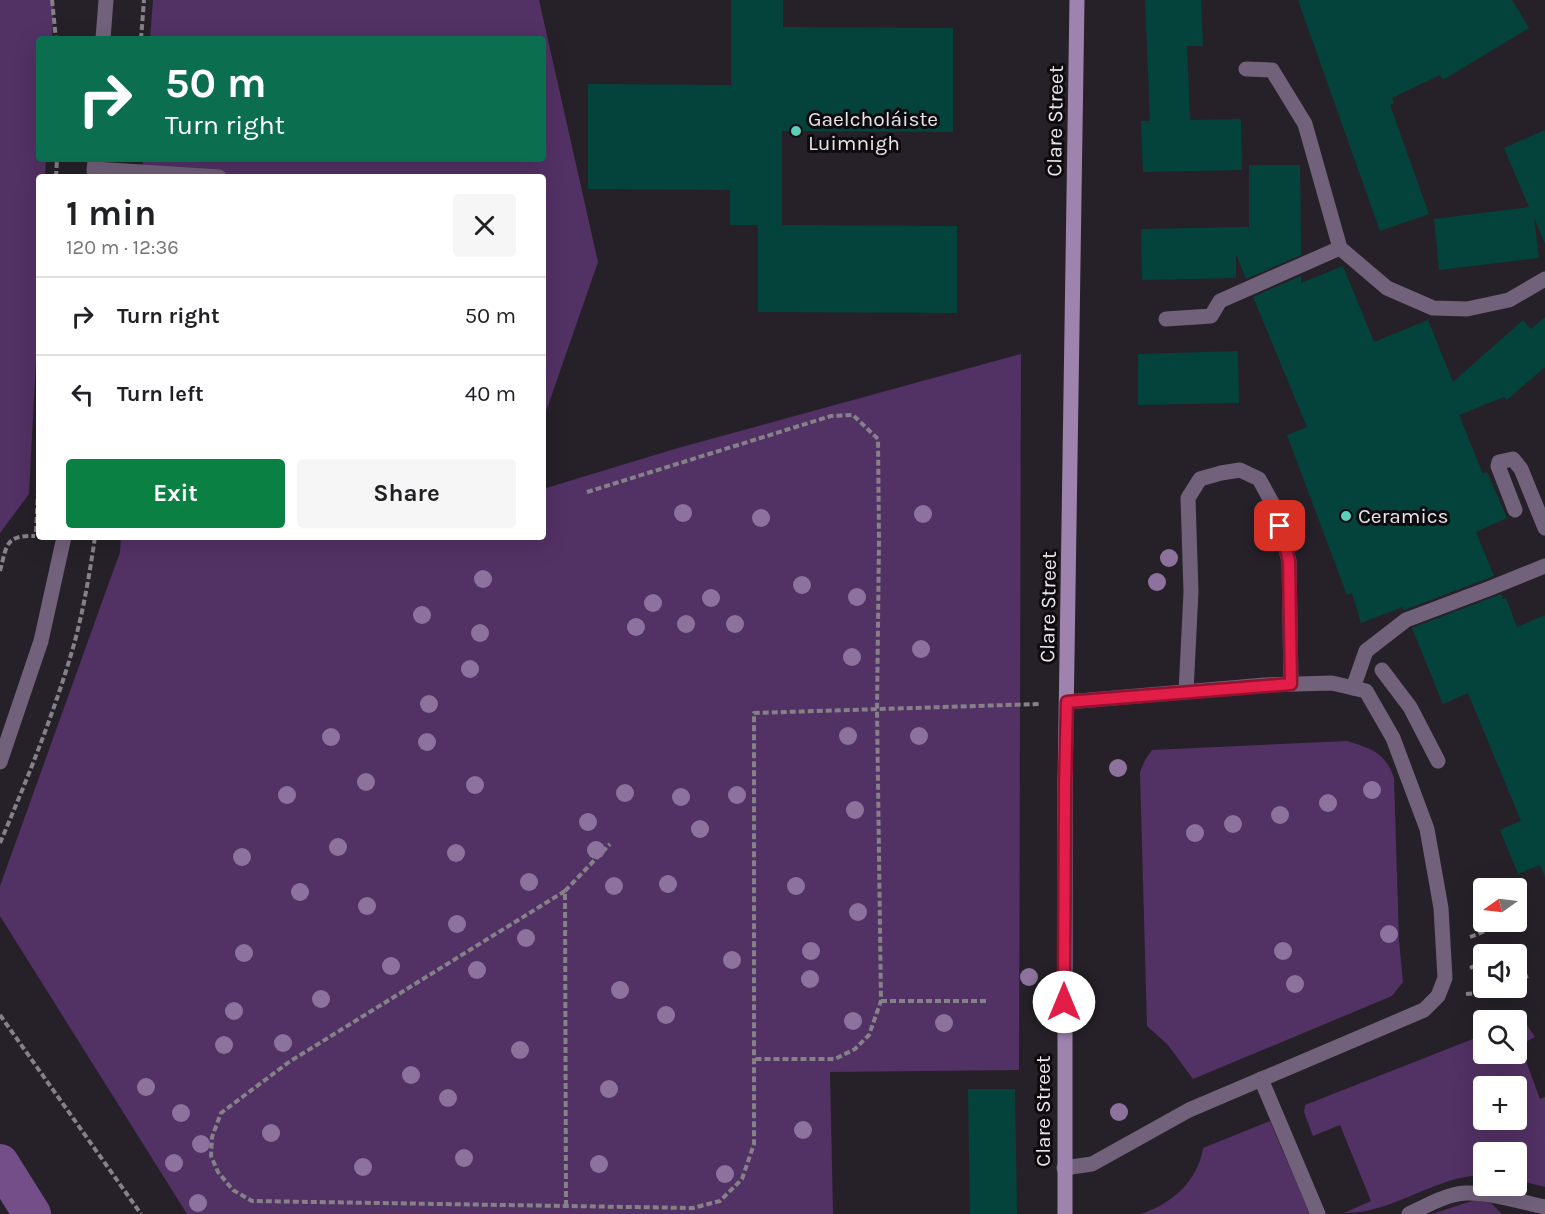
<!DOCTYPE html>
<meta charset="utf-8">
<style>
body{margin:0;font-family:Karla,sans-serif;background:#f6f6f6;color:#202124;height:100vh;display:flex;flex-direction:column;font-size:22px;white-space:nowrap}
*{box-sizing:border-box;margin:0}
p{font-size:20px;color:#757577}
.icon{flex:none;width:33px;height:33px;fill:none;stroke:currentColor;stroke-width:2;stroke-linecap:round;stroke-linejoin:round}
.map{position:relative;flex:1;overflow:hidden}
.side{position:absolute;left:36px;top:174px;width:510px;height:366px;display:flex;flex-direction:column;background:#fff;border-radius:6px;box-shadow:0 6px 24px #0002}
.side>*{flex:none}
.guide{position:absolute;left:36px;top:36px;width:510px;height:126px;border-radius:6px;box-shadow:0 6px 24px #0002;background:#0b6e4f;color:#fff;overflow:hidden}
.needle{width:39px;rotate:256deg}
.tools{position:absolute;left:1473px;top:878px;display:grid;gap:12px}
.tools a{display:grid;place-items:center;width:54px;height:54px;border-radius:6px;background:#fff;box-shadow:0 6px 24px #0002;font-size:30px}
.pin{position:absolute;display:grid;place-items:center;width:51px;height:51px;color:#fff;margin:-26px;border-radius:12px;box-shadow:0 3px 9px #0006}
.me{position:absolute;width:66px;margin:-33px;rotate:0deg;stroke-linejoin:round;filter:drop-shadow(0 0 4px #0008)}
.turn{display:flex;align-items:center;gap:21px;height:126px;padding:0 30px;font-size:27px}
.turn .icon{width:78px;height:78px;stroke-width:2.5}
.turn b{display:block;font-size:42px;line-height:51px}
.round{display:grid;place-items:center;flex:none;width:63px;height:63px;border-radius:6px;background:#f6f6f6}
.headline{display:flex;align-items:center;justify-content:space-between;height:102px;padding:0 30px}
h1{font-size:36px;font-weight:700;line-height:45px}
.button{display:flex;gap:12px;margin-top:auto;padding:12px 30px}
.button a{flex:1;height:69px;border-radius:6px;background:#0b8043;color:#fff;font-size:24px;font-weight:700;line-height:69px;text-align:center}
.button a+a{background:#f6f6f6;color:#202124}
ul{padding:0;list-style:none}
li{display:flex;align-items:center;gap:18px;height:78px;padding:0 30px;border-top:2px solid #e0e0e0}
li div{flex:1}
li b{display:block;font-size:22px}
li em{font-style:normal}
.map>svg:first-child{display:block}
</style>
<div class="map">
<svg width="1545" height="1214" viewBox="0 0 1545 1214">
<rect width="100%" height="100%" fill="#262129"/>
<g fill="#523164" fill-rule="evenodd">
<polygon points="0,0 54,0 52,39 39,39 39,159 46,159 45,177 39,177 39,302 29,494 0,533"/>
<polygon points="153,0 539,0 598,262 543,420 543,177 142,177 143,159 543,159 543,39 150,39"/>
<polygon points="1021,354 1019,1070 830,1072 833,1214 187,1214 0,916 0,886 120,552 121,537 543,537 543,489 678,448"/>
<path d="M1347,741C1372,749 1385,752 1394,778L1399,941L1403,982L1392,996L1193,1079L1168,1045L1147,1026L1140,772L1145,760L1152,750Z"/>
<path d="M1523,1019L1535,1037L1520,1045L1540,1099L1545,1097V1187L1517,1180L1516,1152H1484L1483,1175C1435,1176 1392,1214 1344,1213L1371,1201L1340,1125L1313,1136L1304,1112L1305,1105L1483,1035L1484,1053H1516L1517,1022ZM1484,1086H1516V1119H1484Z"/>
<path d="M1270,1121L1310,1214H1140C1171,1205 1198,1181 1203,1148Z"/>
<polygon points="1475,1200 1491,1203 1502,1214 1432,1214"/>
</g>
<g fill="none" stroke-linecap="round" stroke-linejoin="round">
<polyline stroke="#744e89" stroke-width="38" points="0,1163 32,1214"/>
</g>
<g fill="#04433b">
<polygon points="731,0 783,0 783,27 953,28 953,132 782,131 782,225 957,226 957,313 758,312 758,225 730,225 730,190 588,189 588,84 731,85"/>
<polygon points="1145,0 1201,0 1203,46 1187,46 1190,120 1241,119 1242,170 1143,172 1141,121 1150,121"/>
<polygon points="1298,0 1512,0 1529,28 1443,80 1440,75 1392,98 1394,103 1390,105 1429,214 1380,231"/>
<polygon points="1545,130 1545,244 1534,217 1539,258 1439,270 1434,219 1529,207 1504,148"/>
<polygon points="1249,165 1300,165 1301,255 1246,279 1236,254 1236,278 1142,280 1141,229 1249,227"/>
<polygon points="1343,266 1374,342 1428,320 1453,382 1523,320 1531,329 1545,317 1545,367 1507,400 1504,397 1459,415 1483,474 1487,472 1507,518 1476,532 1494,576 1404,610 1403,607 1361,623 1352,593 1347,595 1287,435 1307,427 1253,297 1301,276 1301,283"/>
<polygon points="1238,351 1239,403 1138,405 1138,354"/>
<polygon points="1501,594 1503,599 1506,598 1517,627 1545,615 1545,877 1540,865 1518,874 1500,830 1521,821 1468,693 1443,704 1412,628"/>
<polygon points="968,1089 1015,1089 1017,1214 970,1214"/>
</g>
<g fill="none" stroke-linecap="round" stroke-linejoin="round">
<g stroke="#858188" stroke-width="4" stroke-dasharray="6 3" stroke-linecap="butt">
<polyline points="52,0 56,39"/>
<polyline points="141,39 144,0"/>
<polyline points="56,177 57,159"/>
<polyline points="587,492 831,416 853,415 878,439 879,540 877,710 881,1001 869,1035 855,1049 835,1059 755,1059"/>
<polyline points="36,532 39,473"/>
<path d="M0,571C7,545 5,535 35,536"/>
<path d="M0,843C26,782 51,721 70,658C82,619 89,578 95,537"/>
<polyline points="565,891 610,844"/>
<polyline points="1470,937 1505,923"/>
<polyline points="1505,954 1517,950"/>
<polyline points="1470,968 1484,962"/>
<polyline points="1516,980 1528,976"/>
<polyline points="1466,994 1487,992 1500,987"/>
<polyline points="881,1001 986,1001"/>
<polyline points="0,1015 141,1214"/>
<polyline points="566,1206 565,891 289,1062 221,1113 212,1137 211,1156 218,1172 233,1190 252,1201 693,1208 720,1201 742,1179 754,1144 754,713 1039,704"/>
</g>
<g stroke="#71617b" stroke-width="15">
<polyline points="94,169 219,177"/>
<polyline points="1515,510 1498,466 1499,462 1513,459 1521,469 1545,528"/>
<polyline points="1382,670 1410,707 1438,761"/>
<polyline points="1353,688 1366,651 1406,620 1488,589 1545,566"/>
<polyline points="1186,692 1191,592 1188,498 1200,479 1221,473 1240,470 1259,479 1275,508 1289,561 1291,684"/>
<polyline points="1261,1079 1318,1214"/>
<polyline points="1064,1168 1092,1164 1189,1110 1424,1010 1438,996 1445,978 1441,908 1427,829 1393,738 1366,691 1332,683 1265,685 1067,702"/>
<path d="M1409,1214C1426,1206 1446,1194 1466,1193C1489,1192 1522,1202 1545,1207"/>
</g>
<g stroke="#71617b" stroke-width="15">
<polyline points="103,39 106,0"/>
<polyline points="1246,69 1272,70 1305,124 1340,248 1387,288 1433,308 1467,309 1509,300 1545,279"/>
<polyline points="94,177 95,159"/>
<polyline points="1166,319 1211,316 1220,301 1340,248"/>
<polyline points="0,762 41,641 64,537"/>
</g>
<polyline stroke="#9e83ae" stroke-width="15" points="1065,1214 1065,787 1077,0"/>
</g>
<g fill="#8c729c">
<circle cx="683" cy="513" r="9"/>
<circle cx="923" cy="514" r="9"/>
<circle cx="761" cy="518" r="9"/>
<circle cx="1169" cy="558" r="9"/>
<circle cx="483" cy="579" r="9"/>
<circle cx="1157" cy="582" r="9"/>
<circle cx="802" cy="585" r="9"/>
<circle cx="857" cy="597" r="9"/>
<circle cx="711" cy="598" r="9"/>
<circle cx="653" cy="603" r="9"/>
<circle cx="422" cy="615" r="9"/>
<circle cx="686" cy="624" r="9"/>
<circle cx="735" cy="624" r="9"/>
<circle cx="636" cy="627" r="9"/>
<circle cx="480" cy="633" r="9"/>
<circle cx="921" cy="649" r="9"/>
<circle cx="852" cy="657" r="9"/>
<circle cx="470" cy="669" r="9"/>
<circle cx="429" cy="704" r="9"/>
<circle cx="848" cy="736" r="9"/>
<circle cx="919" cy="736" r="9"/>
<circle cx="331" cy="737" r="9"/>
<circle cx="427" cy="742" r="9"/>
<circle cx="1118" cy="768" r="9"/>
<circle cx="366" cy="782" r="9"/>
<circle cx="475" cy="785" r="9"/>
<circle cx="1372" cy="790" r="9"/>
<circle cx="625" cy="793" r="9"/>
<circle cx="287" cy="795" r="9"/>
<circle cx="737" cy="795" r="9"/>
<circle cx="681" cy="797" r="9"/>
<circle cx="1328" cy="803" r="9"/>
<circle cx="855" cy="810" r="9"/>
<circle cx="1280" cy="815" r="9"/>
<circle cx="588" cy="822" r="9"/>
<circle cx="1233" cy="824" r="9"/>
<circle cx="700" cy="829" r="9"/>
<circle cx="1195" cy="833" r="9"/>
<circle cx="338" cy="847" r="9"/>
<circle cx="596" cy="850" r="9"/>
<circle cx="456" cy="853" r="9"/>
<circle cx="242" cy="857" r="9"/>
<circle cx="529" cy="882" r="9"/>
<circle cx="668" cy="884" r="9"/>
<circle cx="614" cy="886" r="9"/>
<circle cx="796" cy="886" r="9"/>
<circle cx="300" cy="892" r="9"/>
<circle cx="367" cy="906" r="9"/>
<circle cx="858" cy="912" r="9"/>
<circle cx="457" cy="924" r="9"/>
<circle cx="1389" cy="934" r="9"/>
<circle cx="526" cy="938" r="9"/>
<circle cx="811" cy="951" r="9"/>
<circle cx="1283" cy="951" r="9"/>
<circle cx="244" cy="953" r="9"/>
<circle cx="732" cy="960" r="9"/>
<circle cx="391" cy="966" r="9"/>
<circle cx="477" cy="970" r="9"/>
<circle cx="1029" cy="977" r="9"/>
<circle cx="810" cy="979" r="9"/>
<circle cx="1295" cy="984" r="9"/>
<circle cx="620" cy="990" r="9"/>
<circle cx="321" cy="999" r="9"/>
<circle cx="234" cy="1011" r="9"/>
<circle cx="666" cy="1015" r="9"/>
<circle cx="853" cy="1021" r="9"/>
<circle cx="944" cy="1023" r="9"/>
<circle cx="283" cy="1043" r="9"/>
<circle cx="224" cy="1045" r="9"/>
<circle cx="520" cy="1050" r="9"/>
<circle cx="411" cy="1075" r="9"/>
<circle cx="146" cy="1087" r="9"/>
<circle cx="609" cy="1089" r="9"/>
<circle cx="448" cy="1098" r="9"/>
<circle cx="1119" cy="1112" r="9"/>
<circle cx="181" cy="1113" r="9"/>
<circle cx="803" cy="1130" r="9"/>
<circle cx="271" cy="1133" r="9"/>
<circle cx="201" cy="1144" r="9"/>
<circle cx="464" cy="1158" r="9"/>
<circle cx="174" cy="1163" r="9"/>
<circle cx="599" cy="1164" r="9"/>
<circle cx="363" cy="1167" r="9"/>
<circle cx="725" cy="1174" r="9"/>
<circle cx="198" cy="1203" r="9"/>
</g>
<g fill="none" stroke-linecap="round" stroke-linejoin="round">
<g stroke="#92132f" stroke-width="15">
<polyline id="route" points="1064,1002 1065,788 1067,702 1291,684 1289,561 1280,526"/>
</g>
<use href="#route" stroke="#e11d48" stroke-width="10"/>
</g>
<g fill="#5cceba" stroke="#0e0b0f" stroke-width="2">
<circle cx="796" cy="131" r="6"/>
<circle cx="1346" cy="516" r="6"/>
</g>
<g text-anchor="middle" stroke-width="6" stroke-linejoin="round" paint-order="stroke">
<g font-size="21" fill="#e8e5ea" stroke="#0e0b0f" text-anchor="start">
<text x="808" y="126">Gaelcholáiste<tspan x="808" dy="24">Luimnigh</tspan></text>
<text x="1358" y="523">Ceramics</text>
</g>
<g font-size="21" fill="#e8e5ea" stroke="#0e0b0f">
<text transform="translate(1055 121) rotate(-89)" y="7">Clare Street</text>
<text transform="translate(1048 607) rotate(-89)" y="7">Clare Street</text>
<text transform="translate(1043 1111) rotate(-90)" y="7">Clare Street</text>
</g>
</g>
</svg>
<div class="tools">
<a><svg class="needle" viewBox="-14 -14 28 28"><path d="M0-13l5 13h-10z" fill="#e53935"/><path d="M0 13l5-13h-10z" fill="#757577"/></svg></a>
<a><svg class="icon" aria-label="sound" viewBox="0 0 24 24"><path d="M4 9h4l5-4v14l-5-4H4zM17 9q2 3 0 6"/></svg></a>
<a><svg class="icon" aria-label="search" viewBox="0 0 24 24"><circle cx="10" cy="10" r="6"/><path d="M15 15l6 6"/></svg></a>
<a>+</a>
<a>−</a>
</div>
<div class="pin" style="left:1280px;top:526px;background:#d93025"><svg class="icon" aria-label="arrive" viewBox="0 0 24 24"><path d="M6 21V4h12l-3 4 3 4H6"/></svg></div>
<svg class="me" style="left:1064px;top:1002px" viewBox="-20 -20 40 40"><circle r="19" fill="#fff"/><path d="M0-13L10 11 0 6-10 11z" fill="#e11d48"/></svg>
<div class="guide">
<div class="turn"><svg class="icon" aria-label="right" viewBox="0 0 24 24"><path d="M7 20v-9h11M14 6l5 5-5 5"/></svg><div><b>50 m</b>Turn right</div></div>
</div>
<section class="side">
<div class="headline"><div><h1>1 min</h1><p>120 m · 12:36</p></div><a class="round"><svg class="icon" aria-label="close" viewBox="0 0 24 24"><path d="M6 6l12 12M18 6L6 18"/></svg></a></div>
<ul>
<li><svg class="icon" aria-label="right" viewBox="0 0 24 24"><path d="M7 20v-9h11M14 6l5 5-5 5"/></svg><div><b>Turn right</b></div><em>50 m</em></li>
<li><svg class="icon" aria-label="left" viewBox="0 0 24 24"><path d="M17 20v-9H6M10 6l-5 5 5 5"/></svg><div><b>Turn left</b></div><em>40 m</em></li>
</ul>
<div class="button"><a>Exit</a><a>Share</a></div>
</section>
</div>
